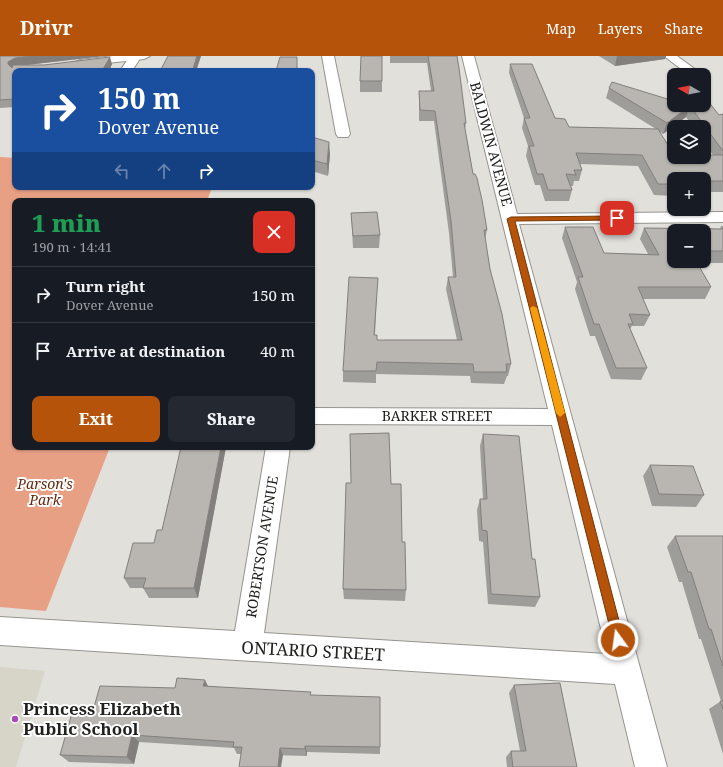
<!DOCTYPE html>
<meta charset="utf-8">
<style>
body{margin:0;font-family:"Noto Serif",serif;background:#242831;color:#f1f3f6;height:100vh;display:flex;flex-direction:column;font-size:15px;white-space:nowrap}
*{box-sizing:border-box;margin:0}
p{font-size:13px;color:#9ea1a6}
.icon{flex:none;width:22px;height:22px;fill:none;stroke:currentColor;stroke-width:2;stroke-linecap:round;stroke-linejoin:round}
.map{position:relative;flex:1;overflow:hidden}
.drawer{position:absolute;left:12px;top:142px;width:303px;height:252px;display:flex;flex-direction:column;background:#171b24;border-radius:8px;box-shadow:0 1px 3px #0004}
.drawer>*{flex:none}
.hud{position:absolute;left:12px;top:12px;width:303px;height:122px;border-radius:8px;box-shadow:0 1px 3px #0004;background:#1a4fa0;color:#fff;overflow:hidden}
.needle{width:26px;rotate:279deg}
.tools{position:absolute;left:667px;top:12px;display:grid;gap:8px}
.tools a{display:grid;place-items:center;width:44px;height:44px;border-radius:8px;background:#171b24;box-shadow:0 1px 3px #0004;font-size:20px}
.pin{position:absolute;display:grid;place-items:center;width:34px;height:34px;color:#fff;margin:-17px;border-radius:8px;box-shadow:0 2px 6px #0006}
.me{position:absolute;width:44px;margin:-22px;rotate:346deg;stroke-linejoin:round;filter:drop-shadow(0 0 3px #0008)}
.turn{display:flex;align-items:center;gap:14px;height:84px;padding:0 20px;font-size:18px}
.turn .icon{width:52px;height:52px;stroke-width:2.5}
.turn b{display:block;font-size:28px;line-height:34px}
.lanes{display:flex;align-items:center;height:38px;padding:0 20px;background:#0003;justify-content:center;gap:20px;direction:ltr}
.lanes .off{opacity:.35}
.round{display:grid;place-items:center;flex:none;width:42px;height:42px;border-radius:8px;background:#242831}
.headline{display:flex;align-items:center;justify-content:space-between;height:68px;padding:0 20px}
h1{font-size:24px;font-weight:800;line-height:30px;color:#1e9e55}
.cta{display:flex;gap:8px;margin-top:auto;padding:8px 20px}
.cta a{flex:1;height:46px;border-radius:8px;background:#b45309;color:#fff;font-size:16px;font-weight:800;line-height:46px;text-align:center}
.cta a+a{background:#242831;color:#f1f3f6}
ul{padding:0;list-style:none}
li{display:flex;align-items:center;gap:12px;height:56px;padding:0 20px;border-top:1px solid #363941}
li div{flex:1}
li b{display:block;font-size:15px}
li em{font-style:normal}
header{display:flex;align-items:center;gap:24px;box-sizing:border-box;height:56px;padding:0 20px;background:#b45309;color:#fff}
header strong{font-size:19px}
nav{display:flex;gap:22px;margin-inline-start:auto;font-size:14px}
.map>svg:first-child{display:block}
</style>
<header>
<strong>Drivr</strong>
<nav><a>Map</a><a>Layers</a><a>Share</a></nav>
</header>
<div class="map">
<svg width="723" height="711" viewBox="0 0 723 711">
<rect width="100%" height="100%" fill="#e1e0db"/>
<polygon fill="#d7d4c8" points="0,611 45,615 16,711 0,711"/>
<polygon fill="#e8a085" points="0,101 15,102 15,131 212,131 207,145 15,145 15,391 110,391 46,555 0,551"/>
<g fill="none" stroke-linecap="round" stroke-linejoin="round">
<g stroke="#959490" stroke-width="2">
<g id="street">
<polygon points="130,0 141,1 132,15 120,15"/>
<polygon points="322,0 334,0 350,78 348,81 338,81 336,78"/>
<polygon points="462,0 474,0 517,158 723,156 723,166 519,168 667,711 635,711 615,628 0,589 0,561 235,575 266,391 290,391 264,577 607,598 552,369 312,368 312,352 548,353"/>
<polygon points="664,0 677,0 703,19 689,19"/>
</g>
</g>
<g stroke="#959490" stroke-width="2">
<polygon id="secondary" points="113,0 150,0 144,3 80,10 74,7 80,4"/>
</g>
<use href="#street" fill="#fff" fill-rule="evenodd"/>
<use href="#secondary" fill="#fff" fill-rule="evenodd"/>
</g>
<g fill="#9f9d99" fill-rule="evenodd">
<polygon points="0,0 104,0 26,9 112,8 109,15 15,15 15,51 0,52"/>
<polygon points="168,0 201,0 196,15 160,15"/>
<polygon points="390,0 457,0 466,67 465,73 473,118 487,174 485,184 490,213 511,308 508,320 507,320 504,328 471,327 470,320 376,318 376,327 343,326 343,315 377,234 375,279 377,284 457,284 446,233 448,221 453,221 449,177 434,65 419,65 419,35 431,35 427,7 390,7"/>
<polygon points="599,0 666,0 665,3 615,10"/>
<path d="M510,8L555,62L569,71L656,73L606,42L609,32L674,49H704L719,59L723,58V136H704V123H674V140L654,139L638,110L580,108L582,114L579,125H574L573,130H571L572,134L569,145H545L540,129H535L526,100L528,90L522,72L524,62L509,17ZM686,61L693,71H704V86L713,99H674L659,75L663,78Z"/>
<rect x="360" y="25" width="22" height="11"/>
<polygon points="15,58 15,70 12,62"/>
<polygon points="312,81 330,98 328,120 312,115"/>
<polygon points="351,157 380,179 379,192 353,192"/>
<path d="M721,170H723V207H697L711,231L705,243H643L650,259L644,270H632L630,273L647,312L641,324L611,323L595,280H590L575,233L577,226L562,182L565,171L604,197L648,198L640,183L644,172L720,173ZM704,175V205H674Z"/>
<polygon points="483,378 532,503 540,541 535,551 488,548 483,486 479,485 477,454 480,443 483,443 480,390"/>
<polygon points="181,391 226,391 198,542 149,542 143,532 130,532 124,522 154,487 162,474"/>
<polygon points="650,409 704,439 696,451 652,450 643,420"/>
<polygon points="391,428 402,486 406,534 405,545 344,543 343,533"/>
<polygon points="675,480 723,480 723,698 709,653 721,645 701,583 699,583 682,526 679,526 667,491"/>
<polygon points="514,629 577,711 507,711 506,701 511,695 520,695 509,637"/>
<polygon points="208,630 311,639 380,691 380,698 307,696 307,700 241,698 237,698 234,692 139,686 134,708 69,706 60,699 92,658 175,632"/>
</g>
<g fill="#827f7d">
<polygon points="31,0 104,0 18,10 11,14 8,8 8,6 15,2"/>
<polygon points="197,0 201,0 196,15 193,15 193,13"/>
<polygon points="617,0 666,0 665,3 615,10"/>
<polygon points="110,1 112,8 109,15 102,15"/>
<polygon points="690,50 686,61 663,78 667,67"/>
<polygon points="329,86 330,98 328,120 327,108"/>
<polygon points="221,391 226,391 198,542 194,532"/>
<polygon points="205,624 209,632 203,630"/>
<polygon points="132,679 139,686 134,708 127,701"/>
<polygon points="305,690 307,696 307,700 305,693"/>
<polygon points="280,692 283,699 281,711 278,711"/>
</g>
<g fill="#b9b6b2" stroke="#827f7d">
<polygon points="0,0 31,0 15,2 8,6 8,8 12,12 13,9 44,9 110,1 102,15 15,15 15,43 0,44"/>
<polygon points="168,0 197,0 193,13 189,13 188,15 160,15"/>
<polygon points="361,0 382,0 382,25 360,25"/>
<polygon points="428,0 457,0 459,12 466,67 464,67 473,118 475,118 477,122 482,144 487,174 484,174 490,213 502,258 511,308 506,308 507,316 474,316 473,308 377,306 376,315 343,315 349,221 378,222 374,279 377,279 377,284 462,284 448,221 456,221 451,165 435,55 420,54 419,35 434,35"/>
<polygon points="280,1 297,1 297,15 276,15"/>
<polygon points="510,8 532,8 555,62 565,63 569,71 658,73 674,99 674,101 704,101 704,99 723,99 723,125 704,125 704,123 674,123 674,128 658,128 642,99 576,97 582,114 574,114 576,119 566,118 572,134 548,134 543,118 537,118 529,90 534,90 524,62 530,62"/>
<polygon points="612,26 674,45 674,49 687,49 689,50 689,49 704,49 704,40 719,59 723,58 723,95 690,50 667,67 609,32"/>
<polygon points="15,58 15,62 12,62"/>
<polygon points="312,81 329,86 327,108 312,104"/>
<polygon points="377,156 380,179 353,180 351,157"/>
<polygon points="565,171 593,171 604,197 659,199 644,172 723,173 723,195 704,195 704,175 674,175 674,205 696,205 711,231 638,231 650,259 629,258 633,268 628,268 647,312 616,312 599,268 594,268 578,221 583,221"/>
<polygon points="389,377 391,428 401,428 402,486 405,486 406,534 343,533 346,427 351,427 350,378"/>
<polygon points="483,378 519,380 532,503 535,503 540,541 491,538 487,475 482,474 480,443 487,443"/>
<polygon points="181,391 221,391 194,532 143,532 146,522 124,522 133,487 154,487 157,474 162,474"/>
<polygon points="650,409 693,410 704,439 659,438"/>
<polygon points="675,480 723,480 723,610 711,573 709,573 691,516 688,516"/>
<polygon points="177,622 205,624 203,630 311,636 310,639 380,641 380,691 305,690 305,693 280,692 278,711 239,711 242,691 233,691 234,686 132,679 127,701 60,699 72,657 92,658 100,630 175,632"/>
<polygon points="560,627 577,711 513,711 511,695 526,695 514,629"/>
<polygon points="720,645 723,645 723,653"/>
</g>
<polygon fill="#b45309" stroke="#753606" points="617,160 619,161 619,164 515,165 624,584 623,589 618,590 614,589 613,584 507,163 511,161"/>
<polygon fill="#f59e0b" points="533,250 537,252 565,357 560,361 556,357 530,252"/>
<circle fill="#a74ab3" stroke="#fff" stroke-width="1.5" cx="15" cy="663" r="4"/>
<g text-anchor="middle" stroke-width="4" stroke-linejoin="round" paint-order="stroke">
<g font-size="14" fill="#21211f" stroke="#fff">
<text transform="translate(491 88) rotate(75)" y="5">BALDWIN AVENUE</text>
<text x="437" y="365">BARKER STREET</text>
<text transform="translate(262 491) rotate(-81)" y="5">ROBERTSON AVENUE</text>
</g>
<g font-size="14" font-style="italic" fill="#65290f" stroke="#fff">
<text x="45" y="433">Parson's<tspan x="45" dy="16">Park</tspan></text>
</g>
<g font-size="17" fill="#21211f" stroke="#fff">
<text transform="translate(313 595) rotate(3)" y="6">ONTARIO STREET</text>
</g>
<g font-size="17" font-weight="bold" fill="#21211f" stroke="#fff" text-anchor="start">
<text x="23" y="659">Princess Elizabeth<tspan x="23" dy="20">Public School</tspan></text>
</g>
</g>
</svg>
<div class="tools">
<a><svg class="needle" viewBox="-14 -14 28 28"><path d="M0-13l5 13h-10z" fill="#e53935"/><path d="M0 13l5-13h-10z" fill="#9ea1a6"/></svg></a>
<a><svg class="icon" aria-label="layers" viewBox="0 0 24 24"><path d="M12 4l9 5-9 5-9-5zM3 14l9 5 9-5"/></svg></a>
<a>+</a>
<a>−</a>
</div>
<div class="pin" style="left:617px;top:162px;background:#d93025"><svg class="icon" aria-label="arrive" viewBox="0 0 24 24"><path d="M6 21V4h12l-3 4 3 4H6"/></svg></div>
<svg class="me" style="left:618px;top:584px" viewBox="-20 -20 40 40"><circle r="17" fill="#b45309" stroke="#fff" stroke-width="3"/><path d="M0-11L8 9 0 5-8 9z" fill="#fff"/></svg>
<div class="hud">
<div class="turn"><svg class="icon" aria-label="right" viewBox="0 0 24 24"><path d="M7 20v-9h11M14 6l5 5-5 5"/></svg><div><b>150 m</b>Dover Avenue</div></div>
<div class="lanes"><svg class="icon off" aria-label="left" viewBox="0 0 24 24"><path d="M17 20v-9H6M10 6l-5 5 5 5"/></svg><svg class="icon off" aria-label="ahead" viewBox="0 0 24 24"><path d="M12 20V5M6 11l6-6 6 6"/></svg><svg class="icon" aria-label="right" viewBox="0 0 24 24"><path d="M7 20v-9h11M14 6l5 5-5 5"/></svg></div>
</div>
<section class="drawer">
<div class="headline"><div><h1>1 min</h1><p>190 m · 14:41</p></div><a class="round" style="background:#d93025;color:#fff"><svg class="icon" aria-label="close" viewBox="0 0 24 24"><path d="M6 6l12 12M18 6L6 18"/></svg></a></div>
<ul>
<li><svg class="icon" aria-label="right" viewBox="0 0 24 24"><path d="M7 20v-9h11M14 6l5 5-5 5"/></svg><div><b>Turn right</b><p>Dover Avenue</p></div><em>150 m</em></li>
<li><svg class="icon" aria-label="arrive" viewBox="0 0 24 24"><path d="M6 21V4h12l-3 4 3 4H6"/></svg><div><b>Arrive at destination</b></div><em>40 m</em></li>
</ul>
<div class="cta"><a>Exit</a><a>Share</a></div>
</section>
</div>
